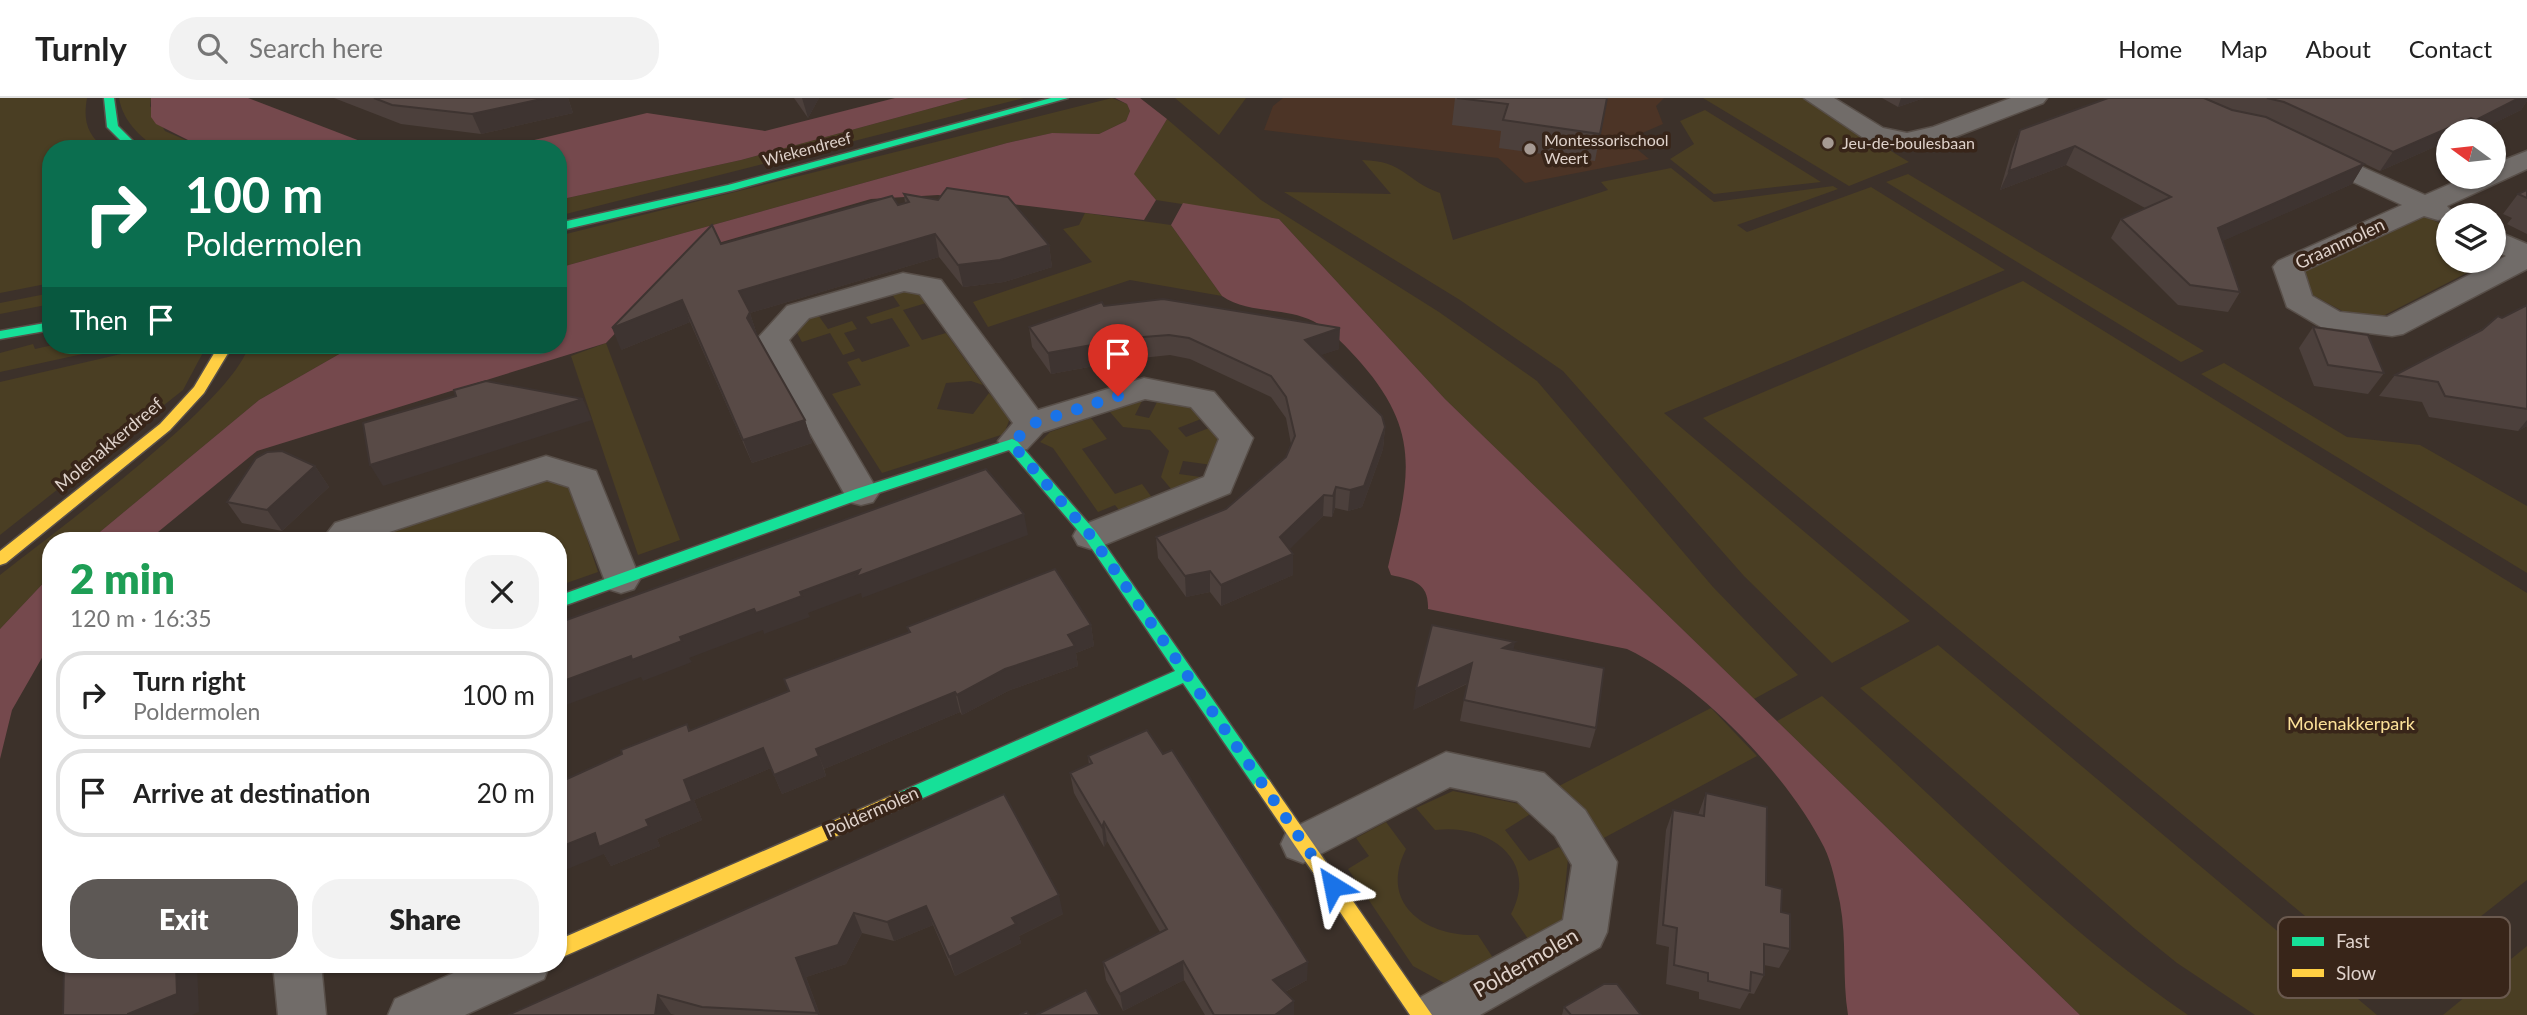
<!DOCTYPE html>
<meta charset="utf-8">
<style>
body{margin:0;font-family:Lato,sans-serif;background:#f2f2f2;color:#222;height:100vh;display:flex;flex-direction:column;font-size:26px;white-space:nowrap}
*{box-sizing:border-box;margin:0}
p{font-size:23px;color:#767676}
.icon{flex:none;width:38px;height:38px;fill:none;stroke:currentColor;stroke-width:2;stroke-linecap:round;stroke-linejoin:round}
.map{position:relative;flex:1;overflow:hidden}
.panel{position:absolute;left:42px;top:434px;width:525px;height:441px;display:flex;flex-direction:column;background:#fff;border-radius:28px;box-shadow:0 2px 5px #0004}
.panel>*{flex:none}
.hud{position:absolute;left:42px;top:42px;width:525px;height:214px;border-radius:28px;box-shadow:0 2px 5px #0004;background:#0b6e4f;color:#fff;overflow:hidden}
.needle{width:46px;rotate:285deg}
.buttons{position:absolute;left:2436px;top:21px;display:grid;gap:14px}
.buttons a{display:grid;place-items:center;width:70px;height:70px;border-radius:50%;background:#fff;box-shadow:0 2px 5px #0004;font-size:35px}
.pin{position:absolute;display:grid;place-items:center;width:60px;height:60px;color:#fff;margin:-72px -30px;border-radius:50% 50% 50% 0;rotate:-45deg;box-shadow:0 0 7px #0007}
.pin .icon{rotate:45deg}
.me{position:absolute;width:77px;margin:-38px;rotate:325deg;stroke-linejoin:round;filter:drop-shadow(0 0 5px #0008)}
.turn{display:flex;align-items:center;gap:24px;height:147px;padding:0 28px;font-size:32px}
.turn .icon{width:91px;height:91px;stroke-width:2.5}
.turn b{display:block;font-size:49px;line-height:60px}
.then{display:flex;align-items:center;height:66px;padding:0 28px;background:#0003;gap:14px;font-size:26px}
.round{display:grid;place-items:center;flex:none;width:74px;height:74px;border-radius:28px;background:#f2f2f2}
.head{display:flex;align-items:center;justify-content:space-between;height:119px;padding:0 28px}
h1{font-size:42px;font-weight:800;line-height:52px;color:#1e9e55}
.primary-button{display:flex;gap:14px;margin-top:auto;padding:14px 28px}
.primary-button a{flex:1;height:80px;border-radius:28px;background:#5d5855;color:#fff;font-size:28px;font-weight:800;line-height:80px;text-align:center}
.primary-button a+a{background:#f2f2f2;color:#222}
ul{padding:0;list-style:none}
li{display:flex;align-items:center;gap:21px;height:88px;margin:0 14px 10px;padding:0 14px;border:4px solid #e0e0e0;border-radius:28px}
li div{flex:1}
li b{display:block;font-size:26px}
li em{font-style:normal}
header{display:flex;align-items:center;gap:42px;box-sizing:border-box;height:98px;padding:0 35px;background:#fff;border-bottom:2px solid #e0e0e0}
header strong{font-size:33px}
nav{display:flex;gap:38px;margin-inline-start:auto;font-size:24px}
.search{width:490px;height:63px;background:#f2f2f2;display:flex;align-items:center;gap:18px;box-sizing:border-box;padding:0 24px;border-radius:28px;color:#767676;font-size:26px}
.map>svg:first-child{display:block}
</style>
<header>
<strong>Turnly</strong>
<div class="search"><svg class="icon" aria-label="search" viewBox="0 0 24 24"><circle cx="10" cy="10" r="6"/><path d="M15 15l6 6"/></svg>Search here</div>
<nav><a>Home</a><a>Map</a><a>About</a><a>Contact</a></nav>
</header>
<div class="map">
<svg width="2527" height="917" viewBox="0 0 2527 917">
<rect width="100%" height="100%" fill="#3c312a"/>
<polygon fill="#4c3426" points="1283,0 1664,0 1656,8 1663,26 1626,42 1649,61 1525,85 1498,60 1264,32 1273,8"/>
<g fill="#4a3e23">
<path d="M0,0H87C83,23 87,37 106,51H51V185L0,195Z"/>
<path d="M119,0H151L150,8L165,33L206,51H158C139,38 123,23 119,0Z"/>
<polygon points="969,0 1024,0 558,118 558,102 741,62"/>
<polygon points="1112,0 1127,6 1130,13 1126,23 1099,36 1052,35 1007,45 558,170 558,138"/>
<polygon points="1175,0 1246,0 1219,37"/>
<polygon points="1703,0 1804,0 1909,64 1849,88"/>
<polygon points="1705,12 1821,84 1714,96 1670,61 1694,46 1680,23"/>
<polygon points="1167,21 1261,102 1439,214 1537,283 1713,489 1798,577 1754,601 1445,301 1279,121 1156,102 1133,76"/>
<path d="M1362,62C1405,63 1404,82 1440,95L1453,142L1608,92L1601,84L1671,70L1714,104L1833,88L1838,91L1737,127L1747,134L1871,89L2005,172L1664,315L1910,523L1832,565L1744,478L1563,273L1460,202L1284,94L1391,96Z"/>
<polygon points="1908,76 2204,253 2181,264 1886,84"/>
<polygon points="1085,115 1171,127 1222,198 1130,182 988,229 973,204 1092,164 1063,131 1079,127"/>
<polygon points="2422,117 2448,129 2448,163 2490,163 2381,219 2346,215 2307,194 2301,175"/>
<polygon points="2023,183 2527,495 2527,782 2391,889 1703,320"/>
<polygon points="899,192 920,195 926,205 903,212 922,242 946,235 983,287 971,283 946,285 937,311 973,316 989,295 1010,320 1004,336 882,375 832,296 861,287 847,264 859,260 862,264 910,248 892,220 871,226 866,219 900,208 891,195"/>
<polygon points="51,195 51,206 0,216 0,205"/>
<polygon points="818,217 828,231 852,223 857,231 844,235 855,253 843,257 830,235 802,244 796,233 807,221"/>
<polygon points="606,245 680,442 638,457 571,258"/>
<polygon points="33,246 35,251 53,247 124,247 0,274 0,255"/>
<polygon points="160,247 207,247 183,292 0,437 0,284"/>
<path d="M249,247H355L259,302L89,443H51V477L0,531V477C53,435 233,304 249,247Z"/>
<polygon points="2224,265 2347,339 2420,347 2527,408 2527,475 2201,276"/>
<polygon points="1143,301 1135,317 1149,320 1157,304 1192,309 1201,321 1178,330 1186,339 1209,330 1222,342 1212,367 1183,363 1179,376 1208,380 1172,392 1161,379 1169,353 1150,332 1123,329 1110,314"/>
<polygon points="1091,320 1107,341 1082,351 1115,396 1142,386 1153,401 1120,413 1115,407 1098,414 1053,350 1040,344 1050,334"/>
<polygon points="543,379 568,383 598,474 558,488 558,443 361,443"/>
<polygon points="1938,547 2377,917 2255,917 2177,865 2135,831 1860,590"/>
<path d="M1822,598C1942,705 2055,826 2188,917H2080L1777,623Z"/>
<polygon points="1711,610 1757,658 1600,742 1557,689"/>
<path d="M1453,693L1525,707L1532,715L1505,732L1529,763L1559,749L1568,760L1562,822L1528,841L1511,816C1540,761 1487,725 1435,732L1416,710Z"/>
<path d="M1386,724L1406,751C1378,806 1426,839 1478,837L1495,863L1446,886L1413,868L1348,771L1369,758L1356,740Z"/>
<polygon points="2527,848 2527,917 2443,917"/>
</g>
<g fill="#75494d">
<polygon points="151,0 248,0 381,51 206,51 156,26 151,19"/>
<polygon points="895,0 969,0 741,62 558,102 558,51 497,51 647,15 765,33"/>
<polygon points="1115,0 1140,0 1167,21 1134,76 1156,102 1144,122 938,97 871,101 694,152 606,245 257,353 147,443 89,443 259,302 355,247 558,247 558,170 1007,45 1052,35 1099,36 1126,23 1130,13 1127,6"/>
<path d="M1183,105L1279,121L1445,301L2080,917H1848C1842,880 1847,842 1840,805C1836,787 1832,765 1824,749C1788,677 1699,585 1627,551L1428,511C1429,485 1414,482 1391,477L1388,469C1408,384 1424,337 1361,265C1348,250 1331,232 1313,223C1284,209 1248,216 1222,198L1171,127Z"/>
<polygon points="51,477 51,544 12,612 0,661 0,531"/>
</g>
<g fill="none" stroke-linecap="round" stroke-linejoin="round">
<g stroke="#584f49" stroke-width="3">
<g id="street">
<polygon points="1804,0 1834,0 1883,30 1907,35 1933,29 2011,0 2047,0 2043,5 1952,40 1907,51 1865,41"/>
<polygon points="2313,47 2425,97 2466,79 2494,79 2494,66 2527,53 2527,71 2447,108 2452,114 2448,120 2438,122 2424,118 2304,173 2312,198 2340,214 2387,219 2506,158 2494,152 2494,132 2527,146 2527,171 2403,236 2392,238 2321,229 2287,209 2273,169 2278,163 2402,107 2304,61 2300,55 2304,49"/>
<polygon points="903,175 941,182 1038,312 1144,280 1214,294 1253,340 1230,395 1104,447 1091,451 1078,447 1073,438 1078,429 1204,379 1219,341 1191,309 1145,301 1043,334 1027,351 1015,354 1003,351 998,343 1013,325 920,196 904,193 809,220 789,242 879,395 873,404 861,407 849,404 757,241 787,208"/>
<polygon points="546,358 596,373 640,481 634,491 621,495 608,491 569,389 547,382 362,443 321,443 335,425"/>
<polygon points="1446,654 1544,675 1585,712 1617,764 1607,834 1600,849 1480,917 1410,917 1417,901 1563,822 1572,767 1555,738 1517,703 1450,689 1303,765 1287,759 1281,746 1287,733"/>
<polygon points="273,866 321,866 326,917 278,917"/>
<polygon points="474,866 550,866 544,881 465,917 388,917 395,901"/>
</g>
</g>
<g stroke="#584f49" stroke-width="3">
<g id="fast">
<polygon points="104,0 114,0 118,28 141,51 129,51 107,29"/>
<polygon points="1051,0 1068,0 734,92 558,133 558,125 728,87"/>
<polygon points="51,224 51,232 0,241 0,233"/>
<polygon points="1012,341 1017,343 1096,434 1269,682 1272,687 1269,692 1263,695 1257,692 1183,585 907,707 900,710 893,707 891,702 893,697 1175,573 1086,442 1009,352 866,399 558,510 558,498 856,391"/>
</g>
</g>
<g stroke="#584f49" stroke-width="3">
<g id="slow">
<polygon points="219,247 233,247 204,295 170,332 6,465 0,467 0,453 160,326 194,289"/>
<polygon points="1263,679 1269,682 1432,917 1410,917 1257,692 1254,687 1257,682"/>
<polygon points="900,694 907,697 909,702 907,707 558,861 558,842"/>
</g>
</g>
<use href="#street" fill="#716c69" fill-rule="evenodd"/>
<use href="#fast" fill="#16e098" fill-rule="evenodd"/>
<use href="#slow" fill="#ffcf43" fill-rule="evenodd"/>
</g>
<g fill="#4c403c">
<polygon points="334,0 568,0 573,15 481,36 401,26"/>
<polygon points="794,0 819,0 808,20"/>
<polygon points="1455,0 1607,0 1595,63 1499,50 1501,33 1452,27"/>
<polygon points="1882,0 1924,0 1898,9"/>
<polygon points="2206,0 2527,0 2527,3 2521,12 2478,33 2448,33 2448,43 2380,73 2272,22 2364,66 2352,86 2222,143 2240,194 2228,214 2178,207 2111,140 2121,121 2145,110 2066,67 2000,92 2012,51 2020,32 2234,13"/>
<polygon points="2527,92 2527,136 2507,126 2512,120 2503,116 2518,96"/>
<polygon points="904,96 1049,147 1052,169 1004,184 963,189 939,159 750,215 757,237 805,322 812,345 752,365 690,224 621,252 721,146 898,107 905,105"/>
<polygon points="2527,207 2527,328 2518,333 2429,319 2422,304 2379,298 2395,277"/>
<polygon points="1104,208 1339,251 1320,257 1385,329 1383,351 1362,409 1348,413 1335,410 1332,419 1323,418 1289,451 1293,456 1293,477 1221,508 1210,494 1186,499 1158,460 1156,439 1226,411 1286,359 1291,346 1286,320 1271,299 1190,261 1170,257 1132,261 1051,276 1032,249 1029,229"/>
<polygon points="2313,229 2384,275 2368,296 2314,288 2299,250"/>
<polygon points="315,368 329,389 282,433 242,425 227,404"/>
<polygon points="1091,527 1094,548 1076,555 1078,568 1010,592 962,617 960,614 824,671 826,678 782,696 771,670 694,702 702,722 657,741 660,748 611,768 604,756 622,656 687,626 690,632 789,593 784,581 909,535 907,529"/>
<polygon points="1514,552 1596,630 1590,650 1460,623 1467,586 1413,612"/>
<polygon points="1088,658 1307,882 1285,894 1294,903 1294,917 1205,917 1184,882 1123,913 1106,882 1103,864 1160,834 1107,743 1104,749 1074,695 1070,675 1089,667"/>
<polygon points="1706,695 1766,787 1781,814 1790,851 1779,870 1764,867 1764,877 1754,896 1749,895 1740,911 1699,901 1699,894 1666,886 1669,849 1656,846 1666,732 1673,712 1698,717"/>
<polygon points="1004,696 1063,816 1019,838 1021,845 955,878 933,827 894,843 862,835 846,866 806,879 820,917 675,917 671,916 508,917"/>
<polygon points="1564,909 1641,917 1562,917"/>
</g>
<g fill="#3e3431">
<polygon points="546,0 568,0 573,15 481,36 472,16"/>
<polygon points="802,0 819,0 808,20"/>
<polygon points="1901,0 1924,0 1898,9"/>
<polygon points="2519,0 2527,0 2527,3 2521,12 2478,33 2468,33 2476,22"/>
<polygon points="2471,20 2462,33 2448,33 2448,43 2380,73 2393,54"/>
<polygon points="2075,48 2066,67 2000,92 2009,73"/>
<polygon points="2364,66 2352,86 2207,150 2218,130"/>
<polygon points="935,136 939,159 750,215 757,237 755,242 739,193"/>
<polygon points="1049,147 1052,169 1004,184 963,189 958,167"/>
<polygon points="682,202 690,224 621,252 612,230"/>
<polygon points="1340,230 1339,251 1304,263 1305,242"/>
<polygon points="1130,240 1132,261 1051,276 1048,255"/>
<polygon points="583,301 592,322 383,388 370,367"/>
<polygon points="805,322 812,345 752,365 743,342"/>
<polygon points="2527,322 2527,328 2518,333"/>
<polygon points="1385,329 1383,351 1362,409 1348,413 1350,392"/>
<polygon points="315,368 329,389 282,433 267,412"/>
<polygon points="1336,389 1335,410 1332,419 1333,398"/>
<polygon points="1324,397 1323,418 1280,461 1280,439"/>
<polygon points="1024,416 1028,437 862,500 861,495 808,515 810,519 764,536 763,532 689,560 692,564 643,583 641,579 558,610 558,585 800,494"/>
<polygon points="1293,456 1293,477 1221,508 1221,487"/>
<polygon points="1210,473 1210,494 1186,499 1185,478"/>
<polygon points="1091,527 1094,548 1076,555 1078,568 1010,592 962,617 957,597 1068,537"/>
<polygon points="1515,544 1511,565 1503,550"/>
<polygon points="1472,565 1468,585 1413,612 1416,591"/>
<polygon points="955,594 960,614 824,671 816,651"/>
<polygon points="763,650 771,670 694,702 702,722 657,741 660,748 611,768 604,756 558,775 558,750 595,735 646,722 684,682"/>
<polygon points="819,658 826,678 782,696 774,677"/>
<polygon points="1104,724 1107,743 1104,749 1102,729"/>
<polygon points="1059,797 1063,816 1019,838 1021,845 955,878 949,859 1012,820"/>
<polygon points="926,808 933,827 894,843 887,824"/>
<polygon points="854,815 862,835 846,866 806,879 820,917 818,917 796,860"/>
<polygon points="1183,863 1184,882 1123,913 1120,896"/>
<polygon points="1308,864 1307,882 1273,900 1273,882"/>
<polygon points="176,866 197,866 199,914 192,917 128,917"/>
<polygon points="658,897 671,916 670,917 655,917"/>
<polygon points="1294,903 1294,917 1275,917"/>
</g>
<g fill="#584a46" stroke="#3e3431" stroke-width="2">
<polygon points="374,0 546,0 472,16 392,7"/>
<polygon points="1457,0 1607,0 1600,36 1503,22 1508,6"/>
<polygon points="2108,0 2204,0 2232,12 2266,19 2364,66 2218,130 2240,194 2190,187 2121,121 2171,99 2075,48 2009,73 2020,32"/>
<polygon points="2267,0 2519,0 2476,22 2471,20 2393,54 2284,4"/>
<polygon points="947,90 1008,99 1049,147 1000,162 958,167 935,136 739,193 750,214 747,220 805,322 743,342 682,202 612,230 712,127 721,146 892,98 898,107 909,104 904,96 938,102"/>
<polygon points="2527,92 2527,100 2518,96"/>
<polygon points="1163,201 1340,230 1305,242 1382,318 1385,329 1364,388 1350,392 1336,389 1333,398 1324,397 1280,439 1293,456 1221,487 1210,473 1185,478 1156,439 1226,411 1286,359 1295,338 1286,299 1271,278 1189,240 1169,237 1130,240 1048,255 1029,229 1102,204 1104,208"/>
<polygon points="2527,207 2527,311 2445,298 2438,284 2395,277 2482,232 2498,218 2502,220"/>
<polygon points="2313,229 2368,237 2384,275 2328,267"/>
<polygon points="486,283 583,301 370,367 363,325 456,298 454,292"/>
<polygon points="282,353 315,368 267,412 227,404 256,360 267,354"/>
<polygon points="986,371 1024,416 856,479 860,472 800,494 802,498 756,515 754,511 680,539 682,543 632,562 631,558 558,585 558,525"/>
<polygon points="1055,471 1091,527 1068,537 1075,548 1005,571 957,597 955,594 816,651 819,658 774,677 763,650 684,682 692,703 646,722 649,728 599,749 595,735 558,750 558,685 622,656 621,652 687,626 689,633 789,593 784,581 910,534 907,529"/>
<polygon points="1432,527 1515,544 1503,550 1604,570 1596,630 1464,602 1472,565 1416,591"/>
<polygon points="1147,632 1163,656 1172,652 1308,864 1273,882 1294,903 1275,917 1214,917 1183,863 1120,896 1103,864 1167,831 1104,724 1102,729 1070,675 1092,665 1088,658"/>
<polygon points="1706,695 1767,709 1766,787 1782,791 1781,814 1790,816 1790,851 1764,846 1764,877 1751,874 1750,893 1708,883 1708,875 1674,867 1677,830 1663,827 1673,712 1704,718"/>
<polygon points="1004,696 1059,797 1012,820 1016,826 949,859 926,808 887,824 854,815 838,847 796,860 817,915 702,909 658,897 655,917 508,917"/>
<polygon points="64,866 176,866 177,896 128,916 128,917 63,917"/>
<polygon points="1604,886 1617,886 1641,917 1571,917 1564,909"/>
<polygon points="1086,892 1100,917 1036,917"/>
<polygon points="1027,913 1029,917 1019,917"/>
</g>
<g fill="none" stroke-linecap="round" stroke-linejoin="round">
<polyline stroke="#1a73e8" stroke-width="12" stroke-dasharray="0 21.6" points="1118,298 1031,326 1012,346 1091,438 1333,788"/>
</g>
<g fill="#a69a93" stroke="#382519" stroke-width="2.5">
<circle cx="1828" cy="45" r="7"/>
<circle cx="1530" cy="51" r="7"/>
</g>
<g text-anchor="middle" stroke-width="7" stroke-linejoin="round" paint-order="stroke">
<g font-size="16" fill="#dfd2cb" stroke="#382519" text-anchor="start">
<text x="1544" y="48">Montessorischool<tspan x="1544" dy="18">Weert</tspan></text>
<text x="1842" y="51">Jeu-de-boulesbaan</text>
</g>
<g font-size="16" fill="#dfd2cb" stroke="#382519">
<text transform="translate(807 51) rotate(-15)" y="6">Wiekendreef</text>
</g>
<g font-size="18" fill="#dfd2cb" stroke="#382519">
<text transform="translate(2340 146) rotate(-25)" y="6">Graanmolen</text>
<text transform="translate(109 347) rotate(-40)" y="6">Molenakkerdreef</text>
<text transform="translate(872 714) rotate(-24)" y="6">Poldermolen</text>
</g>
<g font-size="18" fill="#fce199" stroke="#382519">
<text x="2351" y="632">Molenakkerpark</text>
</g>
<g font-size="21" fill="#dfd2cb" stroke="#382519">
<text transform="translate(1526 865) rotate(-30)" y="7">Poldermolen</text>
</g>
</g>
<rect x="2278" y="819" width="232" height="81" rx="10" fill="#382519" stroke="#6a594e" stroke-width="2"/>
<rect x="2292" y="839" width="32" height="9" fill="#16e098"/>
<rect x="2292" y="871" width="32" height="8" fill="#ffcf43"/>
<g font-size="19" fill="#dfd2cb">
<text x="2336" y="850">Fast</text>
<text x="2336" y="882">Slow</text>
</g>
</svg>
<div class="buttons">
<a><svg class="needle" viewBox="-14 -14 28 28"><path d="M0-13l5 13h-10z" fill="#e53935"/><path d="M0 13l5-13h-10z" fill="#767676"/></svg></a>
<a><svg class="icon" aria-label="layers" viewBox="0 0 24 24"><path d="M12 4l9 5-9 5-9-5zM3 14l9 5 9-5"/></svg></a>
</div>
<div class="pin" style="left:1118px;top:298px;background:#d93025"><svg class="icon" aria-label="arrive" viewBox="0 0 24 24"><path d="M6 21V4h12l-3 4 3 4H6"/></svg></div>
<svg class="me" style="left:1333px;top:788px" viewBox="-20 -20 40 40"><path d="M0-17L14 15 0 8-14 15z" fill="#1a73e8" stroke="#fff" stroke-width="4"/></svg>
<div class="hud">
<div class="turn"><svg class="icon" aria-label="right" viewBox="0 0 24 24"><path d="M7 20v-9h11M14 6l5 5-5 5"/></svg><div><b>100 m</b>Poldermolen</div></div>
<div class="then">Then<svg class="icon" aria-label="arrive" viewBox="0 0 24 24"><path d="M6 21V4h12l-3 4 3 4H6"/></svg></div>
</div>
<section class="panel">
<div class="head"><div><h1>2 min</h1><p>120 m · 16:35</p></div><a class="round"><svg class="icon" aria-label="close" viewBox="0 0 24 24"><path d="M6 6l12 12M18 6L6 18"/></svg></a></div>
<ul>
<li><svg class="icon" aria-label="right" viewBox="0 0 24 24"><path d="M7 20v-9h11M14 6l5 5-5 5"/></svg><div><b>Turn right</b><p>Poldermolen</p></div><em>100 m</em></li>
<li><svg class="icon" aria-label="arrive" viewBox="0 0 24 24"><path d="M6 21V4h12l-3 4 3 4H6"/></svg><div><b>Arrive at destination</b></div><em>20 m</em></li>
</ul>
<div class="primary-button"><a>Exit</a><a>Share</a></div>
</section>
</div>
